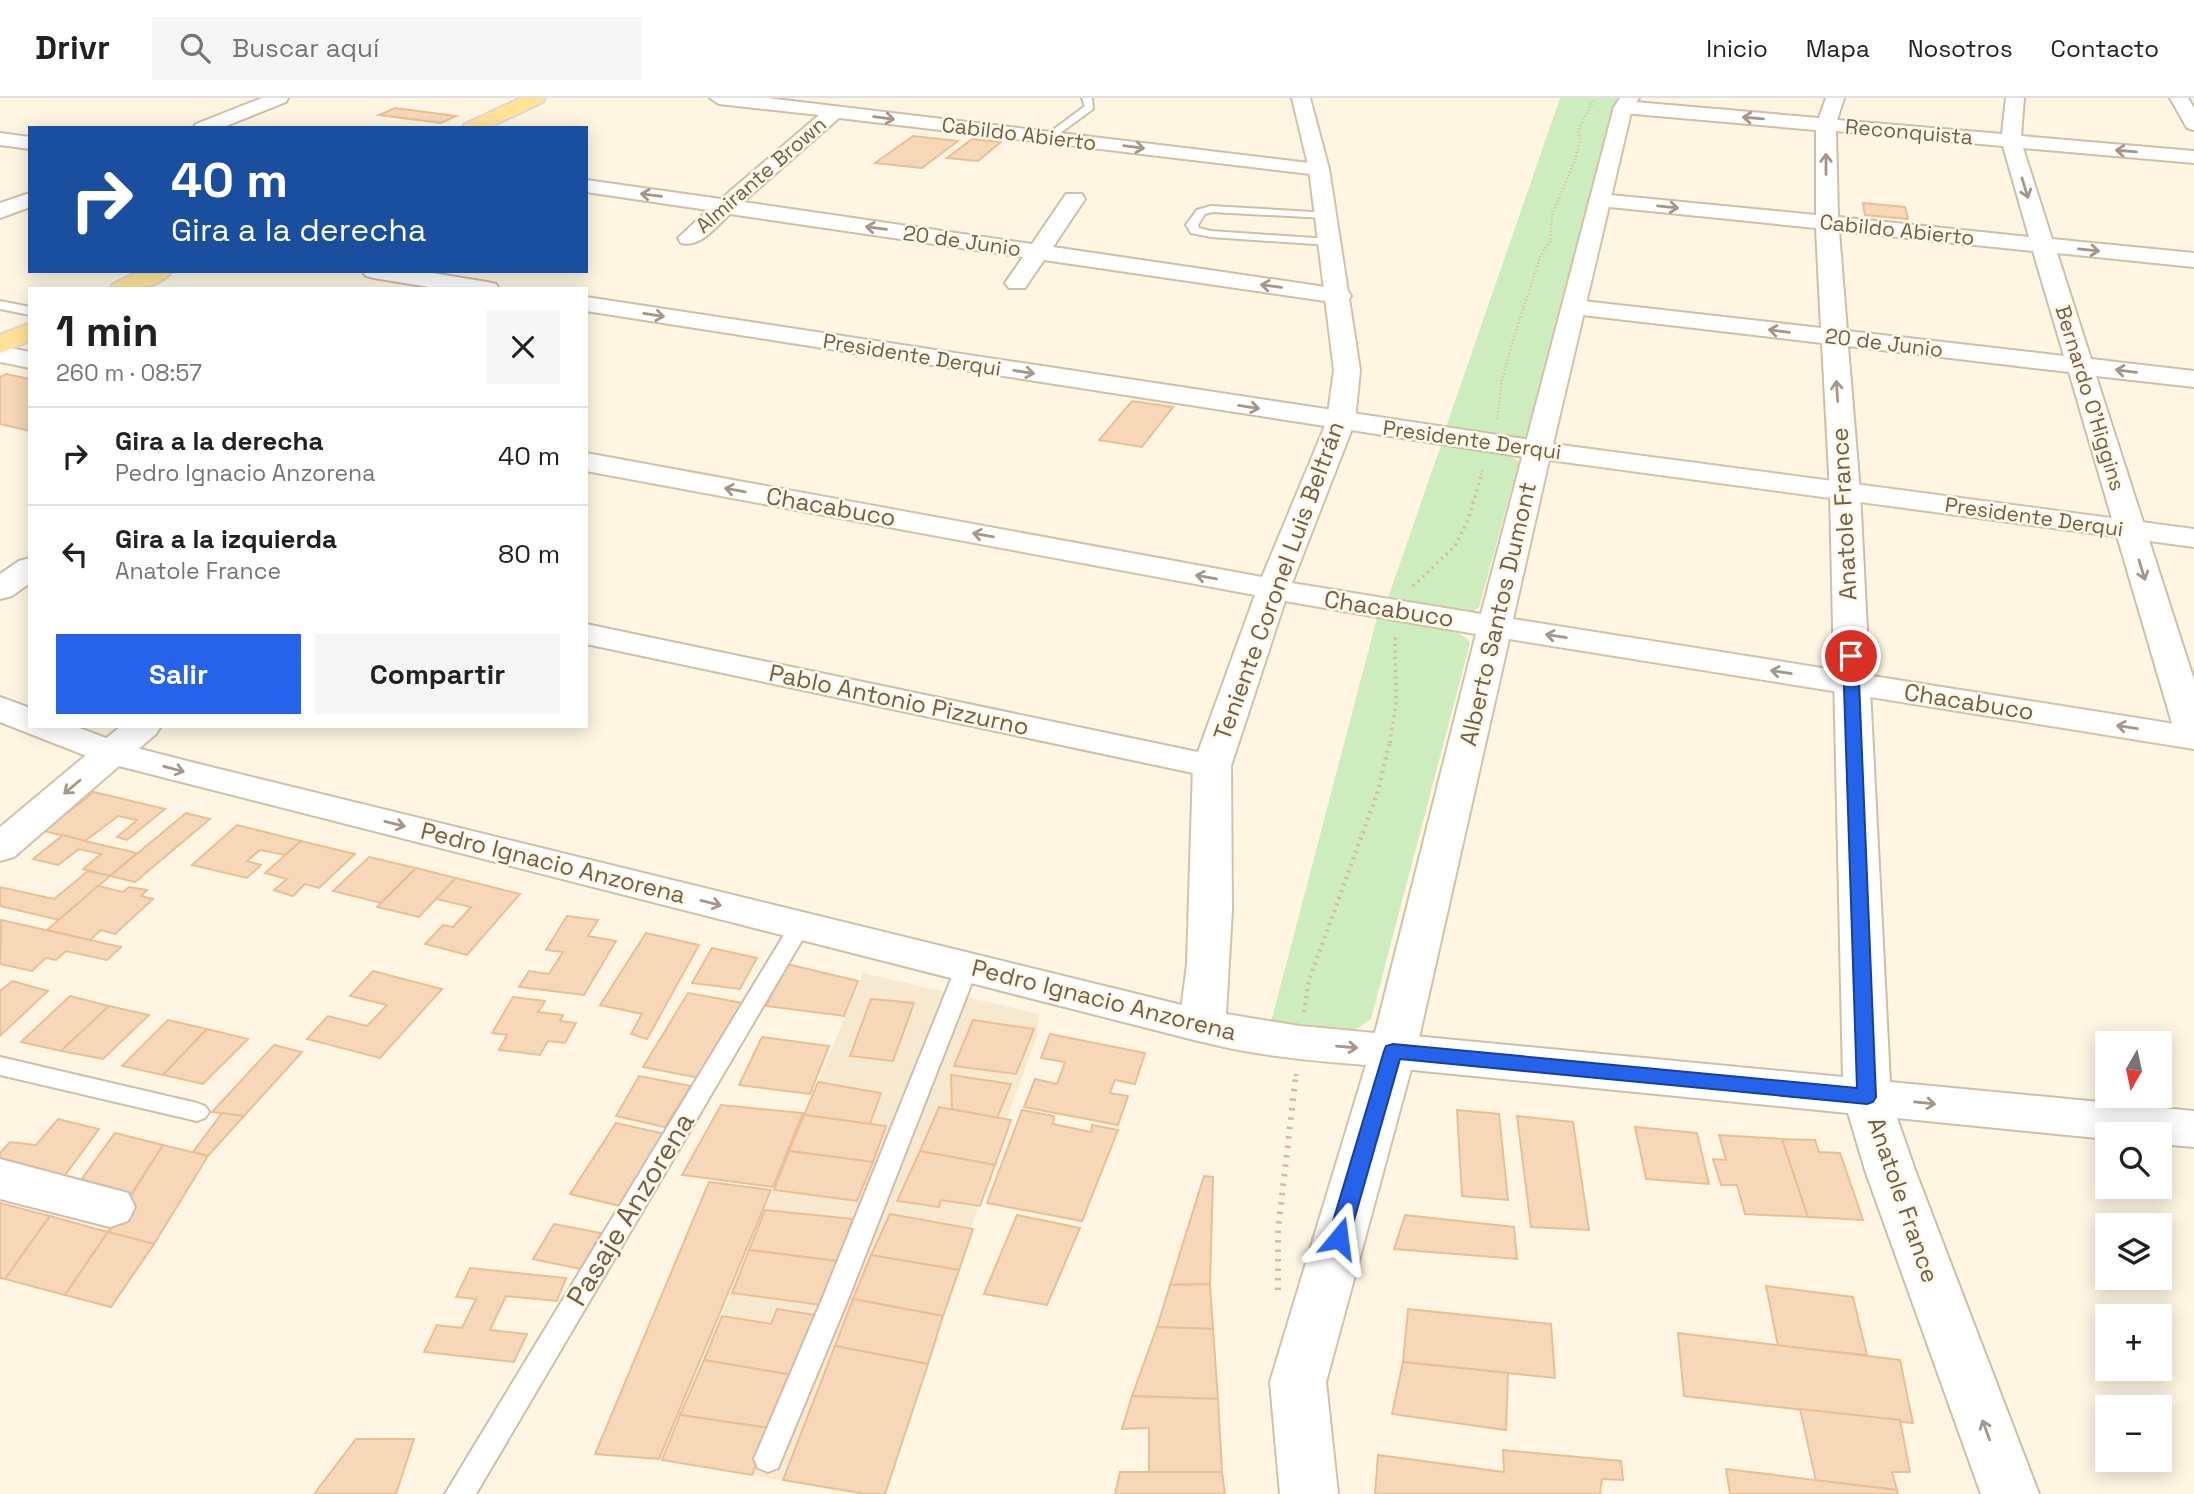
<!DOCTYPE html>
<html lang="es">
<meta charset="utf-8">
<style>
body{margin:0;font-family:"Space Grotesk",sans-serif;background:#f6f6f6;color:#202124;height:100vh;display:flex;flex-direction:column;font-size:26px;white-space:nowrap}
*{box-sizing:border-box;margin:0}
p{font-size:23px;color:#757577}
.icon{flex:none;width:38px;height:38px;fill:none;stroke:currentColor;stroke-width:2;stroke-linecap:round;stroke-linejoin:round}
.map{position:relative;flex:1;overflow:hidden}
.side{position:absolute;left:28px;top:189px;width:560px;height:441px;display:flex;flex-direction:column;background:#fff;border-radius:0px;box-shadow:0 4px 18px #0003}
.side>*{flex:none}
.banner{position:absolute;left:28px;top:28px;width:560px;height:147px;border-radius:0px;box-shadow:0 4px 18px #0003;background:#1a4fa0;color:#fff;overflow:hidden}
.needle{width:46px;rotate:189deg}
.tools{position:absolute;left:2095px;top:933px;display:grid;gap:14px}
.tools a{display:grid;place-items:center;width:77px;height:77px;border-radius:0px;background:#fff;box-shadow:0 4px 18px #0003;font-size:35px}
.pin{position:absolute;display:grid;place-items:center;width:60px;height:60px;color:#fff;margin:-30px;border:4px solid #fff;border-radius:50%;box-shadow:0 2px 7px #0007}
.me{position:absolute;width:77px;margin:-38px;rotate:16deg;stroke-linejoin:round;filter:drop-shadow(0 0 5px #0008)}
.turn{display:flex;align-items:center;gap:24px;height:147px;padding:0 28px;font-size:32px}
.turn .icon{width:91px;height:91px;stroke-width:2.5}
.turn b{display:block;font-size:49px;line-height:60px}
.round{display:grid;place-items:center;flex:none;width:74px;height:74px;border-radius:0px;background:#f6f6f6}
.overview{display:flex;align-items:center;justify-content:space-between;height:119px;padding:0 28px}
h1{font-size:42px;font-weight:700;line-height:52px}
.cta{display:flex;gap:14px;margin-top:auto;padding:14px 28px}
.cta a{flex:1;height:80px;border-radius:0px;background:#2563eb;color:#fff;font-size:28px;font-weight:700;line-height:80px;text-align:center}
.cta a+a{background:#f6f6f6;color:#202124}
ul{padding:0;list-style:none}
li{display:flex;align-items:center;gap:21px;height:98px;padding:0 28px;border-top:2px solid #e0e0e0}
li div{flex:1}
li b{display:block;font-size:26px}
li em{font-style:normal}
header{display:flex;align-items:center;gap:42px;box-sizing:border-box;height:98px;padding:0 35px;background:#fff;border-bottom:2px solid #e0e0e0}
header strong{font-size:33px}
nav{display:flex;gap:38px;margin-inline-start:auto;font-size:24px}
.search{width:490px;height:63px;background:#f6f6f6;display:flex;align-items:center;gap:18px;box-sizing:border-box;padding:0 24px;border-radius:0px;color:#757577;font-size:26px}
.map>svg:first-child{display:block}
</style>
<header>
<strong>Drivr</strong>
<div class="search"><svg class="icon" aria-label="search" viewBox="0 0 24 24"><circle cx="10" cy="10" r="6"/><path d="M15 15l6 6"/></svg>Buscar aquí</div>
<nav><a>Inicio</a><a>Mapa</a><a>Nosotros</a><a>Contacto</a></nav>
</header>
<div class="map">
<svg width="2194" height="1396" viewBox="0 0 2194 1396">
<rect width="100%" height="100%" fill="#fef6e2"/>
<polygon fill="#f6e9d0" points="863,875 1039,916 1037,938 1010,1011 885,1396 866,1396 662,1362"/>
<g fill="#cdedbf">
<polygon points="1560,0 1618,0 1614,7 1527,337 1522,342 1445,332"/>
<polygon points="1441,347 1510,357 1519,364 1479,509 1472,515 1387,503"/>
<path d="M1377,520C1396,523 1464,528 1470,545L1371,921L1358,930L1346,933L1271,924Z"/>
</g>
<g fill="#f6d7b7" stroke="#eabf96" stroke-width="2">
<polygon points="395,10 456,18 441,25 379,17"/>
<polygon points="913,38 958,43 922,70 875,65"/>
<polygon points="972,41 1001,44 978,63 947,60"/>
<polygon points="1863,105 1905,109 1908,121 1865,117"/>
<polygon points="6,276 30,281 30,333 0,326 0,279"/>
<polygon points="1132,303 1173,309 1142,349 1099,342"/>
<polygon points="94,694 165,711 127,742 117,739 137,722 118,718 85,743 44,733"/>
<polygon points="186,715 210,721 135,784 110,778"/>
<polygon points="237,727 301,743 285,757 260,752 247,763 261,767 247,780 192,767"/>
<polygon points="63,737 85,743 137,755 110,778 83,771 101,756 79,751 58,767 33,761"/>
<polygon points="301,743 355,756 319,790 305,786 293,798 274,792 287,781 265,775"/>
<polygon points="369,759 416,770 381,805 333,793"/>
<polygon points="416,770 456,780 419,819 377,809"/>
<polygon points="88,773 110,778 59,822 0,808 0,789 54,801"/>
<polygon points="456,780 520,796 467,857 425,846 443,827 453,829 471,809 436,801"/>
<polygon points="98,788 123,794 129,789 147,792 141,798 153,801 115,836 101,832 90,842 47,832"/>
<polygon points="567,818 598,822 588,838 616,843 584,897 519,889 529,873 549,876 563,854 546,852"/>
<polygon points="1,822 90,842 121,849 107,862 66,853 56,862 46,860 32,873 0,866"/>
<polygon points="646,835 699,847 647,941 631,936 642,916 600,907"/>
<polygon points="712,850 757,860 740,891 692,885"/>
<polygon points="787,866 858,883 844,918 766,908"/>
<polygon points="373,873 442,891 380,960 307,941 328,918 367,928 387,907 350,898"/>
<polygon points="12,883 48,893 0,938 0,893"/>
<polygon points="688,895 743,905 699,980 643,969"/>
<polygon points="70,898 109,908 61,953 21,944"/>
<polygon points="513,899 545,903 538,914 563,917 560,923 576,925 565,945 548,943 540,957 499,952 507,937 492,935"/>
<polygon points="871,901 914,905 893,963 850,958"/>
<polygon points="109,908 149,917 103,961 61,953"/>
<polygon points="168,922 207,931 163,977 122,968"/>
<polygon points="973,922 1034,931 1016,976 954,968"/>
<polygon points="207,931 248,941 203,986 163,977"/>
<polygon points="1050,936 1145,955 1135,986 1115,982 1110,995 1128,998 1118,1027 1024,1009 1035,981 1057,986 1065,964 1041,960"/>
<polygon points="762,939 829,948 810,996 739,987"/>
<polygon points="274,947 302,954 244,1018 212,1014"/>
<polygon points="951,977 1011,986 997,1020 952,1011"/>
<polygon points="639,978 691,988 665,1029 616,1018"/>
<polygon points="818,984 881,995 870,1026 804,1017"/>
<polygon points="721,1007 803,1015 773,1089 682,1077"/>
<polygon points="939,1009 1011,1022 995,1067 920,1053"/>
<polygon points="1022,1012 1054,1018 1053,1026 1091,1034 1092,1027 1118,1032 1082,1123 987,1105"/>
<polygon points="1457,1012 1499,1016 1508,1102 1462,1098"/>
<polygon points="222,1015 244,1018 208,1058 193,1054"/>
<polygon points="804,1017 886,1028 873,1064 789,1053"/>
<polygon points="1517,1018 1573,1024 1589,1132 1531,1129"/>
<polygon points="58,1021 99,1031 62,1081 0,1063 0,1055 10,1044 36,1047"/>
<polygon points="616,1025 665,1036 620,1108 570,1096"/>
<polygon points="1635,1029 1697,1035 1709,1086 1646,1081"/>
<polygon points="115,1035 163,1047 130,1098 79,1085"/>
<polygon points="1719,1037 1782,1041 1808,1119 1745,1116 1737,1087 1721,1087 1713,1061 1726,1062"/>
<polygon points="1782,1041 1815,1042 1819,1054 1840,1055 1863,1122 1808,1119"/>
<polygon points="163,1047 208,1058 154,1146 108,1134"/>
<polygon points="789,1053 873,1064 857,1103 774,1092"/>
<polygon points="920,1053 995,1067 980,1108 941,1102 939,1109 897,1103"/>
<polygon points="1204,1078 1213,1079 1210,1186 1170,1187"/>
<polygon points="709,1084 771,1092 659,1361 595,1356"/>
<polygon points="0,1105 50,1118 5,1181 0,1180"/>
<polygon points="765,1112 853,1121 837,1163 749,1152"/>
<polygon points="890,1116 973,1131 959,1172 871,1157"/>
<polygon points="1017,1117 1080,1130 1047,1207 984,1196"/>
<polygon points="1405,1117 1514,1129 1517,1161 1394,1151"/>
<polygon points="50,1118 108,1134 65,1197 5,1181"/>
<polygon points="554,1126 601,1135 581,1171 533,1161"/>
<polygon points="108,1134 154,1146 111,1209 65,1197"/>
<polygon points="749,1152 837,1163 821,1207 732,1195"/>
<polygon points="871,1157 959,1172 943,1218 853,1201"/>
<polygon points="470,1170 566,1180 557,1203 506,1198 490,1232 527,1236 514,1264 424,1254 437,1227 462,1230 476,1201 456,1199"/>
<polygon points="1210,1186 1213,1231 1157,1229 1170,1187"/>
<polygon points="1766,1188 1853,1199 1867,1257 1778,1248"/>
<polygon points="853,1201 943,1218 928,1266 835,1248"/>
<polygon points="777,1211 815,1217 792,1277 704,1262 722,1218 771,1226"/>
<polygon points="1408,1211 1551,1226 1555,1280 1403,1264"/>
<polygon points="1157,1229 1213,1231 1218,1301 1132,1298"/>
<polygon points="1678,1235 1900,1262 1913,1325 1684,1298"/>
<polygon points="835,1248 928,1266 885,1396 866,1396 783,1382"/>
<polygon points="704,1262 792,1277 769,1330 680,1317"/>
<polygon points="1403,1264 1508,1275 1506,1332 1392,1316"/>
<polygon points="1132,1298 1218,1301 1222,1374 1149,1375 1149,1330 1122,1331"/>
<polygon points="1800,1311 1900,1322 1910,1374 1892,1374 1897,1392 1816,1383"/>
<polygon points="680,1317 769,1330 752,1377 662,1362"/>
<polygon points="356,1341 414,1341 396,1396 314,1396"/>
<polygon points="1503,1352 1621,1363 1623,1382 1602,1381 1600,1396 1375,1396 1378,1357 1504,1374"/>
<polygon points="1726,1371 1897,1392 1898,1396 1730,1396"/>
<polygon points="1120,1374 1222,1374 1225,1396 1115,1396"/>
</g>
<g fill="none" stroke-linecap="round" stroke-linejoin="round">
<g stroke="#d0bea8" stroke-width="4">
<g id="lane">
<polygon points="1082,0 1092,0 1093,11 1052,41 1046,41 1046,37 1085,8"/>
<polygon points="1211,108 1329,115 1330,117 1325,120 1212,114 1205,116 1198,127 1199,130 1211,133 1329,141 1335,144 1329,147 1211,139 1191,135 1186,127 1197,112"/>
<polygon points="0,203 30,209 30,217 0,211"/>
<polygon points="800,820 807,822 811,827 476,1396 445,1396 793,822"/>
<polygon points="967,861 975,864 978,869 849,1199 778,1370 768,1374 758,1370 754,1361 823,1199 956,869 959,864"/>
<polygon points="0,959 197,1005 205,1008 209,1014 205,1020 197,1023 0,977"/>
</g>
</g>
<g stroke="#d0bea8" stroke-width="4">
<g id="street">
<polygon points="262,0 288,0 286,4 221,30 193,30 196,26"/>
<path d="M710,0H767L1326,67L1329,71L1326,75L1319,77L839,20L743,104L1032,146L1066,96H1082L1085,101L1053,149L1339,191L1348,193L1351,198L1348,203L1339,205L1044,162L1025,190H1009L1005,185L1023,159L730,116C716,128 701,150 681,145L678,140L708,112L586,94V82L721,101L819,17L719,6Z"/>
<path d="M1826,0H1844L1837,22L2002,36L2006,0H2024L2021,38L2194,53V65L2023,50L2052,141L2194,155V169L2057,155L2091,261L2194,273V289L2096,278L2194,582V650L2181,647L2176,639L2069,274L1848,248L1860,394L1890,984L2194,1013V1049L2160,1046V1036H2107V1041L1897,1020L1915,1072L2039,1396H1981L1865,1072L1848,1015L1393,970L1377,965L1370,953L1377,941L1393,936L1843,979L1830,394L1822,245L1574,216L1565,214L1562,209L1565,204L1574,202L1821,230L1816,130L1600,108L1592,107L1589,102L1592,97L1600,96L1816,117V32L1623,15L1614,9L1623,3L1819,20ZM1836,33L2003,48L2029,139L1838,119ZM1839,133L2033,153L2064,258L1847,233Z"/>
<polygon points="2170,0 2188,0 2194,10 2194,32 2187,30"/>
<polygon points="0,35 30,39 30,51 0,47"/>
<polygon points="30,95 30,109 0,120 0,105"/>
<polygon points="362,173 420,173 487,184 496,186 499,191 441,191 374,180 366,178"/>
<polygon points="586,199 1537,343 1547,346 1551,352 1547,358 1537,361 586,213"/>
<polygon points="30,460 30,485 12,498 0,501 0,476 19,463"/>
<polygon points="586,526 1212,657 1225,660 1231,668 1225,676 1212,679 586,546"/>
<polygon points="0,599 30,610 30,628 74,628 125,647 191,664 1202,912 1218,917 1225,928 1218,939 1202,944 99,663 0,624"/>
<polygon points="0,1061 128,1095 135,1109 128,1123 110,1129 0,1101"/>
</g>
</g>
<g stroke="#d6c1a7" stroke-width="4">
<g id="secondary">
<path d="M1292,0H1310L1329,71L1360,272L1355,323L1292,485L1481,516L1614,9L1620,0H1639L1632,10L1553,346L2194,431V449L1549,362L1513,521L2194,629V651L1509,541L1416,953L1326,1284L1338,1396H1280L1270,1284L1366,967C1306,962 1244,957 1186,939L1179,928L1187,866L1193,668L1255,497L586,373V355L1262,479L1327,323L1334,272L1309,71ZM1285,503L1476,536L1375,935L1300,928L1226,916L1232,812L1231,668Z"/>
<polygon points="0,248 30,254 30,270 0,264"/>
<polygon points="121,628 161,628 156,636 14,759 0,763 0,729"/>
</g>
</g>
<g stroke="#dfd8d3" stroke-width="4">
<g id="primary">
<polygon points="521,0 545,0 543,4 488,30 462,30 465,26"/>
<path d="M140,173H172C158,192 131,191 110,191L113,186Z"/>
<polygon points="30,225 30,243 0,255 0,237"/>
</g>
</g>
<g stroke="#dbba9a" stroke-width="2.5" stroke-dasharray="1 2.5" stroke-linecap="butt">
<polyline points="1497,321 1502,282 1514,239 1541,157 1550,144 1552,117 1575,62 1580,41 1578,32 1595,0"/>
<polyline points="1480,380 1483,370"/>
</g>
<g stroke="#dbba9a" stroke-width="3.5" stroke-dasharray="2 4.5" stroke-linecap="butt">
<polyline points="1413,488 1455,448 1468,422 1481,378"/>
<polyline points="1390,645 1396,605 1395,539"/>
</g>
<g stroke="#dbba9a" stroke-width="4.5" stroke-dasharray="2 5" stroke-linecap="butt">
<polyline points="1304,914 1309,882 1377,696 1390,643"/>
<polyline points="1296,978 1296,975"/>
</g>
<polyline stroke="#dbba9a" stroke-width="6" stroke-dasharray="2.5 7" stroke-linecap="butt" points="1278,1192 1278,1132 1296,976"/>
<use href="#lane" fill="#fff" fill-rule="evenodd"/>
<use href="#street" fill="#fff" fill-rule="evenodd"/>
<use href="#secondary" fill="#fff" fill-rule="evenodd"/>
<use href="#primary" fill="#ffe498" fill-rule="evenodd"/>
</g>
<defs><path id="oneway-shaft" d="M-6 0H5M1.5-3L5.5 0L1.5 3" fill="none" stroke-width="1.6" stroke-linecap="round" stroke-linejoin="round" transform="scale(1.75)"/></defs>
<g stroke="#a79687">
<use href="#oneway-shaft" transform="translate(884 20) rotate(7)"/>
<use href="#oneway-shaft" transform="translate(1753 20) rotate(-175)"/>
<use href="#oneway-shaft" transform="translate(1134 49) rotate(7)"/>
<use href="#oneway-shaft" transform="translate(2126 53) rotate(-175)"/>
<use href="#oneway-shaft" transform="translate(1826 66) rotate(-90)"/>
<use href="#oneway-shaft" transform="translate(2025 90) rotate(73)"/>
<use href="#oneway-shaft" transform="translate(651 97) rotate(-172)"/>
<use href="#oneway-shaft" transform="translate(1668 109) rotate(6)"/>
<use href="#oneway-shaft" transform="translate(876 130) rotate(-172)"/>
<use href="#oneway-shaft" transform="translate(2089 152) rotate(6)"/>
<use href="#oneway-shaft" transform="translate(1271 188) rotate(-172)"/>
<use href="#oneway-shaft" transform="translate(654 217) rotate(9)"/>
<use href="#oneway-shaft" transform="translate(1779 233) rotate(-173)"/>
<use href="#oneway-shaft" transform="translate(2126 273) rotate(-173)"/>
<use href="#oneway-shaft" transform="translate(1024 274) rotate(9)"/>
<use href="#oneway-shaft" transform="translate(1837 293) rotate(-94)"/>
<use href="#oneway-shaft" transform="translate(1249 309) rotate(9)"/>
<use href="#oneway-shaft" transform="translate(735 392) rotate(-170)"/>
<use href="#oneway-shaft" transform="translate(983 437) rotate(-170)"/>
<use href="#oneway-shaft" transform="translate(2142 472) rotate(73)"/>
<use href="#oneway-shaft" transform="translate(1206 479) rotate(-170)"/>
<use href="#oneway-shaft" transform="translate(1556 538) rotate(-171)"/>
<use href="#oneway-shaft" transform="translate(1781 574) rotate(-171)"/>
<use href="#oneway-shaft" transform="translate(2127 629) rotate(-171)"/>
<use href="#oneway-shaft" transform="translate(174 671) rotate(15)"/>
<use href="#oneway-shaft" transform="translate(72 689) rotate(140)"/>
<use href="#oneway-shaft" transform="translate(395 726) rotate(14)"/>
<use href="#oneway-shaft" transform="translate(711 805) rotate(14)"/>
<use href="#oneway-shaft" transform="translate(1347 949) rotate(5)"/>
<use href="#oneway-shaft" transform="translate(1925 1005) rotate(6)"/>
<use href="#oneway-shaft" transform="translate(1986 1332) rotate(-110)"/>
</g>
<polygon fill="#2563eb" stroke="#184099" stroke-width="2" points="1851,553 1858,558 1876,999 1873,1004 1867,1006 1400,961 1349,1140 1346,1146 1339,1149 1331,1146 1328,1140 1384,953 1386,948 1393,946 1857,990 1843,558"/>
<g text-anchor="middle" stroke-width="5" stroke-linejoin="round" paint-order="stroke">
<g font-size="21" fill="#785d46" stroke="#fff9ea">
<text transform="translate(1909 34) rotate(5)" y="7">Reconquista</text>
<text transform="translate(1019 36) rotate(7)" y="7">Cabildo Abierto</text>
<text transform="translate(761 77) rotate(-41)" y="7">Almirante Brown</text>
<text transform="translate(1897 132) rotate(6)" y="7">Cabildo Abierto</text>
<text transform="translate(962 143) rotate(8)" y="7">20 de Junio</text>
<text transform="translate(1884 245) rotate(7)" y="7">20 de Junio</text>
<text transform="translate(912 257) rotate(9)" y="7">Presidente Derqui</text>
<text transform="translate(2090 300) rotate(73)" y="7">Bernardo O'Higgins</text>
<text transform="translate(1472 342) rotate(8)" y="7">Presidente Derqui</text>
<text transform="translate(2034 419) rotate(8)" y="7">Presidente Derqui</text>
</g>
<g font-size="24" fill="#785d46" stroke="#fff9ea">
<text transform="translate(831 409) rotate(10)" y="8">Chacabuco</text>
<text transform="translate(1844 416) rotate(-93)" y="8">Anatole France</text>
<text transform="translate(1279 483) rotate(-70)" y="8">Teniente Coronel Luis Beltrán</text>
<text transform="translate(1389 511) rotate(9)" y="8">Chacabuco</text>
<text transform="translate(1498 516) rotate(-77)" y="8">Alberto Santos Dumont</text>
<text transform="translate(899 602) rotate(12)" y="8">Pablo Antonio Pizzurno</text>
<text transform="translate(1969 604) rotate(9)" y="8">Chacabuco</text>
<text transform="translate(553 765) rotate(14)" y="8">Pedro Ignacio Anzorena</text>
<text transform="translate(1104 902) rotate(14)" y="8">Pedro Ignacio Anzorena</text>
<text transform="translate(1903 1102) rotate(71)" y="8">Anatole France</text>
</g>
<g font-size="28" fill="#785d46" stroke="#fff9ea">
<text transform="translate(630 1111) rotate(-59)" y="10">Pasaje Anzorena</text>
</g>
</g>
</svg>
<div class="tools">
<a><svg class="needle" viewBox="-14 -14 28 28"><path d="M0-13l5 13h-10z" fill="#e53935"/><path d="M0 13l5-13h-10z" fill="#757577"/></svg></a>
<a><svg class="icon" aria-label="search" viewBox="0 0 24 24"><circle cx="10" cy="10" r="6"/><path d="M15 15l6 6"/></svg></a>
<a><svg class="icon" aria-label="layers" viewBox="0 0 24 24"><path d="M12 4l9 5-9 5-9-5zM3 14l9 5 9-5"/></svg></a>
<a>+</a>
<a>−</a>
</div>
<div class="pin" style="left:1851px;top:558px;background:#d93025"><svg class="icon" aria-label="arrive" viewBox="0 0 24 24"><path d="M6 21V4h12l-3 4 3 4H6"/></svg></div>
<svg class="me" style="left:1339px;top:1140px" viewBox="-20 -20 40 40"><path d="M0-17L14 15 0 8-14 15z" fill="#2563eb" stroke="#fff" stroke-width="4"/></svg>
<div class="banner">
<div class="turn"><svg class="icon" aria-label="right" viewBox="0 0 24 24"><path d="M7 20v-9h11M14 6l5 5-5 5"/></svg><div><b>40 m</b>Gira a la derecha</div></div>
</div>
<section class="side">
<div class="overview"><div><h1>1 min</h1><p>260 m · 08:57</p></div><a class="round"><svg class="icon" aria-label="close" viewBox="0 0 24 24"><path d="M6 6l12 12M18 6L6 18"/></svg></a></div>
<ul>
<li><svg class="icon" aria-label="right" viewBox="0 0 24 24"><path d="M7 20v-9h11M14 6l5 5-5 5"/></svg><div><b>Gira a la derecha</b><p>Pedro Ignacio Anzorena</p></div><em>40 m</em></li>
<li><svg class="icon" aria-label="left" viewBox="0 0 24 24"><path d="M17 20v-9H6M10 6l-5 5 5 5"/></svg><div><b>Gira a la izquierda</b><p>Anatole France</p></div><em>80 m</em></li>
</ul>
<div class="cta"><a>Salir</a><a>Compartir</a></div>
</section>
</div>
